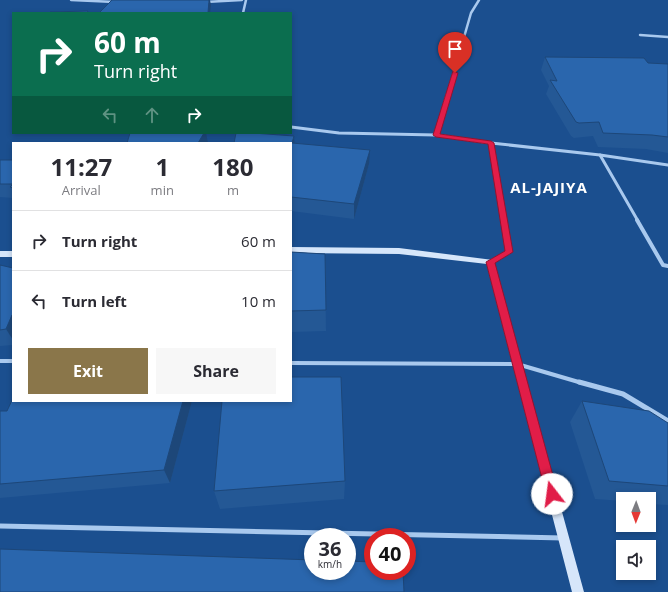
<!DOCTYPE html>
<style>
body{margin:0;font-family:"Open Sans",sans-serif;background:#f7f7f7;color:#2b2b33;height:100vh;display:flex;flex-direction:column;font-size:15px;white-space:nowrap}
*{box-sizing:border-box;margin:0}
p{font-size:13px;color:#7c7c81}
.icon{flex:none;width:22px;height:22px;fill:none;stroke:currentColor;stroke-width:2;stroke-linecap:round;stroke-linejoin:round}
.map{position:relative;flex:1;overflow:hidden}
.sheet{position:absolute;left:12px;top:142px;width:280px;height:260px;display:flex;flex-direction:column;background:#fff;border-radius:0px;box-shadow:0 2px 6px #0003}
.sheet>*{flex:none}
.hud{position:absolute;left:12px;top:12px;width:280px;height:122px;border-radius:0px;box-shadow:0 2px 6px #0003;background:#0b6e4f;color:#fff;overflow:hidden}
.needle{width:26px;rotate:181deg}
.controls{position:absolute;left:616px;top:492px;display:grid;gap:8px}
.controls a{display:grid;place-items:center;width:40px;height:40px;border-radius:0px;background:#fff;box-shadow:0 2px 6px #0003;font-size:20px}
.speed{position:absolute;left:304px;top:528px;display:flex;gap:8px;font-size:20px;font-weight:700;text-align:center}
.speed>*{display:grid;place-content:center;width:52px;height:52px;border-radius:50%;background:#fff;box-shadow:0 2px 6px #0003;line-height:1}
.speed small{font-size:10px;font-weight:400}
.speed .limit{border:6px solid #d22;background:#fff;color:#111}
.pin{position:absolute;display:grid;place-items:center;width:34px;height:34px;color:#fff;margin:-41px -17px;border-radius:50% 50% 50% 0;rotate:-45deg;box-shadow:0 0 4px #0007}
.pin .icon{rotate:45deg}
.me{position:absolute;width:44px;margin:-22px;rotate:345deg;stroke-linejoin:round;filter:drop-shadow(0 0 3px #0008)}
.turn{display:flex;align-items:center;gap:14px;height:84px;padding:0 16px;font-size:18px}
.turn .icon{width:52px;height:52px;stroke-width:2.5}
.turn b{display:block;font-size:28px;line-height:34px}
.lanes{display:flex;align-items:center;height:38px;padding:0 16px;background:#0003;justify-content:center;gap:20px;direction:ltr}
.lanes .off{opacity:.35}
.eta{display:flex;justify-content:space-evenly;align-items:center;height:68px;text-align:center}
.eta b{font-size:24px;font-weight:700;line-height:28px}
.cta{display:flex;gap:8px;margin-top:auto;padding:8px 16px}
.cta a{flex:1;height:46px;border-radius:0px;background:#8a764a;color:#fff;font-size:16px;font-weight:700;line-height:46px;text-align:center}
.cta a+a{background:#f7f7f7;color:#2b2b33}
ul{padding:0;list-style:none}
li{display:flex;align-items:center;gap:12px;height:60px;padding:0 16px;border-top:1px solid #e1e1e2}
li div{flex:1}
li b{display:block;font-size:15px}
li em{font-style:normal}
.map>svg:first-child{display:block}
</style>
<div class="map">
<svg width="668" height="592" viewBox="0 0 668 592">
<rect width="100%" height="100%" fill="#1b4f8f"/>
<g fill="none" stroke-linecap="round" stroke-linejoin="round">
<g stroke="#a9c9ee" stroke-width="2.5">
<polyline points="71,0 115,2"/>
<polyline points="205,2 242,0"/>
<polyline points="243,13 246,0"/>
<polyline points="640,35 668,37"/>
<polyline points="447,96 471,13 479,0"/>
</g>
<g stroke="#a9c9ee" stroke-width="3">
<polyline points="291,127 339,133 436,135 491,143"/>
<polyline points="436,135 447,95"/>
<polyline points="600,155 638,221"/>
<polyline points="504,221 491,143 600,155 668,165"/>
</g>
<g stroke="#a9c9ee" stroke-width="4">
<polyline points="637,220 663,265 668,266"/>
<polyline points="490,262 509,252 504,220"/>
<polyline points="0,361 13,361"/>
<polyline points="291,363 517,364 582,383"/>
</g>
<g stroke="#a9c9ee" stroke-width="5">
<polyline points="579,382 623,394 668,421"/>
<polyline points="0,526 563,538"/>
</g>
<g fill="#d6e6fa" fill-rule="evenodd">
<polygon points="291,247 399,248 493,260 584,592 572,592 487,264 399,254 291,253"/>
<rect x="0" y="251" width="13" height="6"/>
</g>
</g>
<g fill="#245895">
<polygon points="545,57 668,64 668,153 646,149 598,147 593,136 574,138 571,136 546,94 549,86 541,70"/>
<polygon points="236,133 258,133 257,134 369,164 354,219 291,211 291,143"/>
<polygon points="0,160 13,160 13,198 0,197"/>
<polygon points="291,252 325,254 326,331 291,332"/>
<polygon points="0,265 13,268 13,345 0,346"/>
<polygon points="13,401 192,401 170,483 0,498 0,411 7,411"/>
<polygon points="582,401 668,423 668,505 649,504 649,499 623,499 623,501 595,499 570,422"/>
<polygon points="345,481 344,499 220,509 214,491"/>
</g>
<g fill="#1d4779">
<polygon points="209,0 210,0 211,5 210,13 208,13"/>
<polygon points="204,133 206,133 208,143 198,143"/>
<polygon points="294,136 295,150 292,143"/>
<polygon points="370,150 369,164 354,219 354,204"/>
<polygon points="12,315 13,316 13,340 6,329"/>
<polygon points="183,401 192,401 170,483 164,470"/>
</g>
<g fill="#2a66ad" stroke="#1d4779">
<polygon points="112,0 209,0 208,13 99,13"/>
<polygon points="88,11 87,13 50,13 50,12"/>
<polygon points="545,57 644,58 648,63 668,64 668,137 652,135 603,133 599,122 579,123 576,122 550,80 557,81"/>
<polygon points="130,133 204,133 198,143 127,143"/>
<polygon points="236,133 253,133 294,136 292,143 370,150 354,204 291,197 291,143 234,143"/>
<polygon points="0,160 13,160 13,188 10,187 13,184 0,184"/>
<polygon points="291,252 325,254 326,310 291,311"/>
<polygon points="0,265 13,268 13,315 12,315 6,329 0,330"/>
<polygon points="291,377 341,377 345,481 214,491 222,401 291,401"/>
<polygon points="13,398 13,401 183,401 164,470 0,484 0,411 7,411"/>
<polygon points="582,401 649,411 668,423 668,486 609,481"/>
<polygon points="0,549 313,560 313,571 347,571 347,561 373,562 373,571 403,571 404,592 0,592"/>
</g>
<polygon fill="#e11d48" stroke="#92132f" points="453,71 458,73 440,134 491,141 494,143 513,252 495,263 558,494 556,498 552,500 548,498 546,494 486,262 505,251 488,144 436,137 433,135"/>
<g text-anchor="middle" stroke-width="4" stroke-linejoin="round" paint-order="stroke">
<g font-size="15" font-weight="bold" letter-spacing="1" fill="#fff" stroke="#1b4f8f">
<text x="549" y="193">AL-JAJIYA</text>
</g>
</g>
</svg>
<div class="controls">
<a><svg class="needle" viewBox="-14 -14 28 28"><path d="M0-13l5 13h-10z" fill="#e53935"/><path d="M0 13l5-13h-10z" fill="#7c7c81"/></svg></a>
<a><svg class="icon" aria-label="sound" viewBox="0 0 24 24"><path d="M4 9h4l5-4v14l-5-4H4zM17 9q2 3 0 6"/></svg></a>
</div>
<div class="speed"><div>36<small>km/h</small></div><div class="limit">40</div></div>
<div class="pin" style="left:455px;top:73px;background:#d93025"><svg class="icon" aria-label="arrive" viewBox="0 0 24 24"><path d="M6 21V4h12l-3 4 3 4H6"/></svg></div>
<svg class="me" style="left:552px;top:494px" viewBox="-20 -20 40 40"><circle r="19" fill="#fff"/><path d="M0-13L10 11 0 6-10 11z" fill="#e11d48"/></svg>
<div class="hud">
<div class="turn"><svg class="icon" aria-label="right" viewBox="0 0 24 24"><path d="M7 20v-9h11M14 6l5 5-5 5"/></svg><div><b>60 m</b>Turn right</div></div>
<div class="lanes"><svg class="icon off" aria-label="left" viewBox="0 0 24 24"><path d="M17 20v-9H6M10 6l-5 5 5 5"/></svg><svg class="icon off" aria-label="ahead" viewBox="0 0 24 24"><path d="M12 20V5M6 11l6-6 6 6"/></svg><svg class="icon" aria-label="right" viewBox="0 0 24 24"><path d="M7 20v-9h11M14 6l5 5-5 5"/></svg></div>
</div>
<section class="sheet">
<div class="eta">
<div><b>11:27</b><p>Arrival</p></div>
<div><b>1</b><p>min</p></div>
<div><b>180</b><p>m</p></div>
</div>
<ul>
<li><svg class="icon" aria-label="right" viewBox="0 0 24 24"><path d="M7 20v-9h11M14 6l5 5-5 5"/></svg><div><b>Turn right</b></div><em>60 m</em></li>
<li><svg class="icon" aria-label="left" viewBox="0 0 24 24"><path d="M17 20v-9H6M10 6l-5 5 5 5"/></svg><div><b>Turn left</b></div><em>10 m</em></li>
</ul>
<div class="cta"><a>Exit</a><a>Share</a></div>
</section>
</div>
